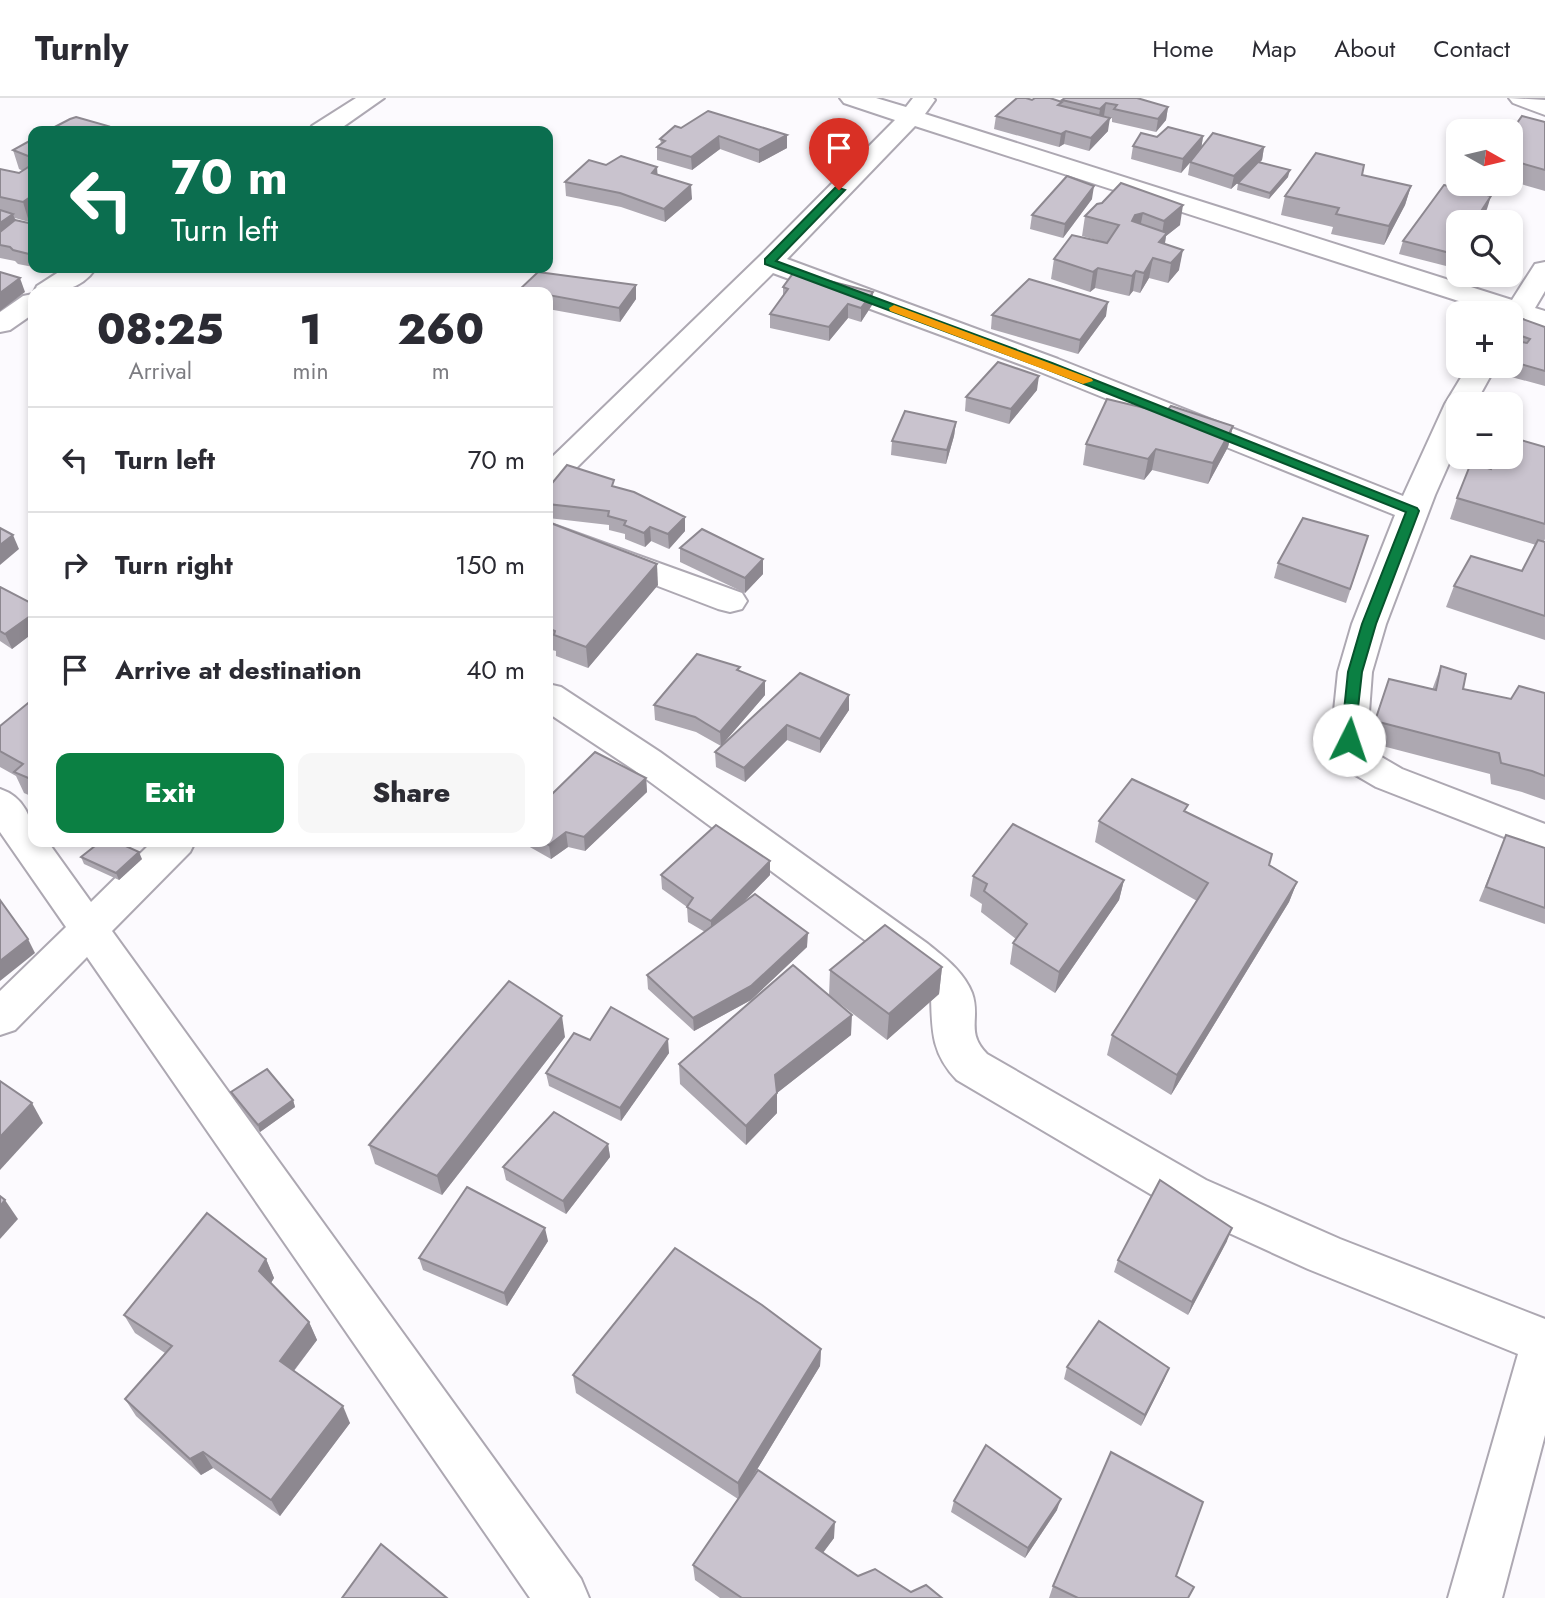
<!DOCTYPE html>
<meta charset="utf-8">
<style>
body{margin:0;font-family:Jost,sans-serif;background:#f7f7f7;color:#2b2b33;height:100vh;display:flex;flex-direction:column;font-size:26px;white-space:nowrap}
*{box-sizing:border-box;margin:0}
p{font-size:23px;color:#7c7c81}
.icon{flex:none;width:38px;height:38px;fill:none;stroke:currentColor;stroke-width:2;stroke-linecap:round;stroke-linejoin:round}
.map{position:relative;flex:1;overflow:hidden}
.details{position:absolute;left:28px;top:189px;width:525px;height:560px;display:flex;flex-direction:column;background:#fff;border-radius:14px;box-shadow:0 4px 10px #0003}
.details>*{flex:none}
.top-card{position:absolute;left:28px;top:28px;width:525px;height:147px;border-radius:14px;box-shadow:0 4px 10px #0003;background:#0b6e4f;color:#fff;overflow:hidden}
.needle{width:46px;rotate:98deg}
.tools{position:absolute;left:1446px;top:21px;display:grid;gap:14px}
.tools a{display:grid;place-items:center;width:77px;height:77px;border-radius:14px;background:#fff;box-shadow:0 4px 10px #0003;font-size:35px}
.pin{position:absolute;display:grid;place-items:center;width:60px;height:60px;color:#fff;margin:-72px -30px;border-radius:50% 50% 50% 0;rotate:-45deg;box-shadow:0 0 7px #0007}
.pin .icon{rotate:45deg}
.me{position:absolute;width:77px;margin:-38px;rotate:4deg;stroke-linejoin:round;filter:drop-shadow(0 0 5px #0008)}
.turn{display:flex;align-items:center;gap:24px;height:147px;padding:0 28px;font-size:32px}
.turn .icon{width:91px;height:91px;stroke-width:2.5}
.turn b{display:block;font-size:49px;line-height:60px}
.eta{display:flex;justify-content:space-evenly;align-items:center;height:119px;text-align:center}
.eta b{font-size:42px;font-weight:800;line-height:49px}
.button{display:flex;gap:14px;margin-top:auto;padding:14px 28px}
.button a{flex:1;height:80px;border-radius:14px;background:#0b8043;color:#fff;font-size:28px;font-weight:800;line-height:80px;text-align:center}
.button a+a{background:#f7f7f7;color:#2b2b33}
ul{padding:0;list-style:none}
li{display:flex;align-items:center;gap:21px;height:105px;padding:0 28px;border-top:2px solid #e1e1e2}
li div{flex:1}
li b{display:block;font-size:26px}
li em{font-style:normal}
header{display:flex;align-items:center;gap:42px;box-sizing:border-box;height:98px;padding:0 35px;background:#fff;border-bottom:2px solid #e1e1e2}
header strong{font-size:33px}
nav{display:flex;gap:38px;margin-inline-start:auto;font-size:24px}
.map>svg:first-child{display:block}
</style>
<header>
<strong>Turnly</strong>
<nav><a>Home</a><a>Map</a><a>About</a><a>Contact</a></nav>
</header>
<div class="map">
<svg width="1545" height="1500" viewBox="0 0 1545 1500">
<rect width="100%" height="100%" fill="#fcfafe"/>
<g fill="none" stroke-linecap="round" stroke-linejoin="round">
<g stroke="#ada8b2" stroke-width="4">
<g id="minor">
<polygon points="356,0 384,0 337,33 309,33 312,28"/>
<polygon points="840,0 876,0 906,9 913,0 933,0 935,2 925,16 1512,202 1535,166 1545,164 1545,193 1535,210 1545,213 1545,230 1525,225 1520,233 1510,235 1510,215 1496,215 915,28 787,161 1058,261 1403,398 1445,306 1468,268 1496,268 1475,306 1458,306 1458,345 1435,397 1386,526 1372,574 1367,641 1378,657 1402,671 1545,726 1545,755 1376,689 1352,675 1331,642 1338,574 1352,526 1395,417 1038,273 773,175 559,387 548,389 548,363 760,158 895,22 844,5"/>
<polygon points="1509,0 1545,2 1545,17 1513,5"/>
<path d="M65,170H96C80,193 59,194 34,194L37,188Z"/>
<polygon points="33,196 33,216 10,232 0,234 0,214 23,198"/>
<polygon points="548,425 742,495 747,503 742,511 730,514 718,511 548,446"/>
<path d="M548,586L561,589L660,654L928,846C945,860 964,874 972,895C981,920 965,934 987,956L1206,1082L1340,1141L1545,1221V1337L1502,1500H1448L1518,1256L1308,1171L1174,1110L957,982C931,955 932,932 931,897L900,868L634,672L548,615Z"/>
<path d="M0,691C24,699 33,720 33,744H48L91,804L152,744H195L190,754L112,833L581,1481L589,1500H530L87,859L15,932L0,937V893L66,829L0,734Z"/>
</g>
</g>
<use href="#minor" fill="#fff" fill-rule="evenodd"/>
</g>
<g fill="#ada8b1">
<polygon points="1063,0 1137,0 1168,9 1166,22 1156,34 1112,24 1112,20 1104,18 1108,33 1089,53 1064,46 1059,49 994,31 996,18 1032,2 1062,4"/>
<polygon points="1545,24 1545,93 1510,83 1510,35"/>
<polygon points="675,28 787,50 759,65 720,51 692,72 657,62 657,49 661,46 660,41"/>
<polygon points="1157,39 1203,39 1201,51 1264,49 1262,62 1259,65 1288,79 1269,101 1237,92 1238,85 1255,68 1231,91 1188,77 1190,64 1192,62 1181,75 1131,61 1133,48"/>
<polygon points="33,41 33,121 29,124 15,120 16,122 33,126 33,169 18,166 15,163 0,160 0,71 19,75 23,73 19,71 13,52"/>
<polygon points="606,67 658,77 692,101 665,124 621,109 566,98 565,84"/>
<polygon points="1362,77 1411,88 1405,107 1384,147 1331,136 1333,129 1281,117 1285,98"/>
<polygon points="1121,85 1180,127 1166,138 1165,146 1179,172 1168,185 1149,180 1140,195 1133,193 1129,198 1095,190 1090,194 1051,181 1054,161 1107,145 1082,138 1085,118 1102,105"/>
<polygon points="1092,101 1063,140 1030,131 1032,117"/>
<polygon points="1487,111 1478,124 1458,124 1458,157 1450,169 1399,156 1403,143"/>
<polygon points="35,170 63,170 56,175"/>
<polygon points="783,189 872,207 861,224 848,220 829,243 770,230 770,216 783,198"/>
<polygon points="519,192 636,201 620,224 548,211 548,194 519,194"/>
<polygon points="992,217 1106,218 1078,256 991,231"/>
<polygon points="1545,229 1545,288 1493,274 1495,268 1510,268 1510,234"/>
<polygon points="1037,292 1009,326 965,313 966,299"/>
<polygon points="1165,315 1233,328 1228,349 1208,386 1152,372 1144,382 1083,367 1086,346"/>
<polygon points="956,324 954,338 946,366 891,357 892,343"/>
<polygon points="1545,349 1545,441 1544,444 1545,444 1545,542 1446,509 1454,488 1522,473 1536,447 1450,421 1457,400 1491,371"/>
<polygon points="615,389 685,433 669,451 651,443 645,449 625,441 625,436 609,432 609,427 548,420 548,390"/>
<polygon points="548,424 658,487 588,570 556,558 556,553 548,551"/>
<polygon points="1368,438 1346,505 1274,480 1278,465"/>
<polygon points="680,450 763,476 745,495 680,464"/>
<polygon points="0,489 33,506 33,535 12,551 0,543"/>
<polygon points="1441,568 1463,591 1511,601 1545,595 1545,702 1522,694 1491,686 1490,676 1367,644 1389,581 1432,592"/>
<polygon points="740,574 765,583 765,597 721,648 696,634 655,622 654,607"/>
<polygon points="849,597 849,612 820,655 787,642 745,684 716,669 715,654"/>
<polygon points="33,601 33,699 24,695 16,678 0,669 0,628"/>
<polygon points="646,680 647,694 585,753 568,749 551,761 521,744 548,744"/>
<polygon points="1186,714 1297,784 1289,804 1171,997 1107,957 1112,937 1197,803 1095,744 1099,723"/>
<polygon points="1506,737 1545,750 1545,826 1479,803"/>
<polygon points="81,759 142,761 119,782 84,766"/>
<polygon points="661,777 770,777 742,806 807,849 751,902 694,933 648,891 647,877 705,834 688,824 687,809 662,791"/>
<polygon points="973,778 1124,782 1119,802 1055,895 1010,866 1013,845 1016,841 981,814 982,806 970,798"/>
<polygon points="942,869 939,896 887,942 830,898 851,937 777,995 777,1015 746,1047 680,986 679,966 829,898 830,872"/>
<polygon points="565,939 442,1097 375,1066 369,1047"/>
<polygon points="590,942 669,955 621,1023 549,988 546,975"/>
<polygon points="231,994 293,1002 295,1009 260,1034 234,1001"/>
<polygon points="608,1046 610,1059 566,1116 506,1082 503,1069"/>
<polygon points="548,1143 507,1208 423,1172 419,1160"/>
<polygon points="1227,1143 1188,1217 1114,1174 1118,1162"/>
<polygon points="266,1161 274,1180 271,1185 309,1224 317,1242 294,1273 350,1325 280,1418 213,1370 201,1377 136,1318 125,1301 165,1255 135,1235 124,1217"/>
<polygon points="821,1251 820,1268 747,1388 834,1440 823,1455 858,1478 911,1494 942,1500 720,1500 695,1482 693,1467 738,1401 576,1295 573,1277"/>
<polygon points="1067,1269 1164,1282 1141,1328 1064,1281"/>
<polygon points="954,1403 1057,1412 1025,1460 951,1414"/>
<polygon points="1176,1478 1188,1500 1049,1500 1053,1488"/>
</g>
<g fill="#8d8890">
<polygon points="1106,5 1104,18 1098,24 1100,11"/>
<polygon points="1168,9 1166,22 1156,34 1158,21"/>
<polygon points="1110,20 1108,33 1089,53 1091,40"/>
<polygon points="108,28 109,33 100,33"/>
<polygon points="1066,33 1064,46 1059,49 1061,36"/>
<polygon points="787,37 787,50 759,65 759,52"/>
<polygon points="719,38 720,51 692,72 691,59"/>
<polygon points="1203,38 1201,52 1181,75 1183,61"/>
<polygon points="1264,49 1262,62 1231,91 1234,78"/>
<polygon points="657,69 658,82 652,75"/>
<polygon points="1290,72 1288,79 1269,101 1270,95"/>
<polygon points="691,87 692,101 665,124 664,111"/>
<polygon points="1094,88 1092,101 1063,140 1065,126"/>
<polygon points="1411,88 1405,107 1384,147 1389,128"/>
<polygon points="33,97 33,121 29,124 23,104"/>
<polygon points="1491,98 1487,111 1478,124 1474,124"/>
<polygon points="1183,107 1180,127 1166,138 1163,155 1159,144 1161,142 1164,123"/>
<polygon points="1143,115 1139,135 1132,123 1135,117"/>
<polygon points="13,116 18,130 0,142 0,125"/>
<polygon points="1458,150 1458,157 1450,169 1454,156"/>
<polygon points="1183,152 1179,172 1168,185 1171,165"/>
<polygon points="1153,160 1149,180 1140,195 1144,175"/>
<polygon points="55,170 63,170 56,175"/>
<polygon points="1098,170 1095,190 1090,194 1093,174"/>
<polygon points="1136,173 1133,193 1129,198 1132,178"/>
<polygon points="20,180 25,194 0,213 0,195"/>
<polygon points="636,187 636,201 620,224 619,210"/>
<polygon points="873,194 872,207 861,224 861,210"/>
<polygon points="1108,204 1106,218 1078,256 1080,242"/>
<polygon points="848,206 848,220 829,243 829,229"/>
<polygon points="1039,278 1037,292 1009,326 1011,311"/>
<polygon points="956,324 954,338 946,366 947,352"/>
<polygon points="1233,328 1228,349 1208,386 1213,365"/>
<polygon points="1156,351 1152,372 1144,382 1148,361"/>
<polygon points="685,419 685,433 669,451 668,436"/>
<polygon points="650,429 651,443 645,449 644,435"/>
<polygon points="13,437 19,451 0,467 0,447"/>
<polygon points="763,461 763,476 745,495 745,480"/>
<polygon points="657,466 658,487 588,570 586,549"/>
<polygon points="33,516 33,535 12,551 5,536"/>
<polygon points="765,583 765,597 721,648 720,634"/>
<polygon points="849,597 849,612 820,655 820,641"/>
<polygon points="787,627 787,642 745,684 744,670"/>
<polygon points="646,680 647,694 585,753 584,739"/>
<polygon points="566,734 568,749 551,761 549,747"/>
<polygon points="139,754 142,761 119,782 116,775"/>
<polygon points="770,763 770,777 711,837 711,823"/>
<polygon points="1124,782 1119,802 1055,895 1059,874"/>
<polygon points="1297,784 1289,804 1171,997 1177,977"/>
<polygon points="808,835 807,849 751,902 694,933 693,920"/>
<polygon points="28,841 35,855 0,883 0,863"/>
<polygon points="942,869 939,896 887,942 889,916"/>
<polygon points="852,917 851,937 777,995 777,1015 746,1047 746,1028 775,977"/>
<polygon points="562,918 565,939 442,1097 437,1078"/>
<polygon points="668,941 669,955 621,1023 620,1010"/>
<polygon points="293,1002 295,1009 260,1034 258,1027"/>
<polygon points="32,1005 43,1025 0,1072 0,1039"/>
<polygon points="608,1046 610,1059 566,1116 563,1103"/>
<polygon points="5,1102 18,1121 0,1141 0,1108"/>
<polygon points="545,1130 548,1143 507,1208 504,1195"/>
<polygon points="1232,1130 1227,1143 1188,1217 1192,1204"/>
<polygon points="266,1161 274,1180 267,1191 259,1173"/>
<polygon points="309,1224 317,1242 288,1280 280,1263"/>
<polygon points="821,1251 820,1268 739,1401 738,1385"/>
<polygon points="1169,1270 1164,1282 1141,1328 1145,1317"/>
<polygon points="343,1308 350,1325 280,1418 271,1402"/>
<polygon points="203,1354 213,1370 201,1377 190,1361"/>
<polygon points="1061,1401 1057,1412 1025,1460 1028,1450"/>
<polygon points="835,1424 834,1440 815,1465 816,1450"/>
</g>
<g fill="#c9c3ce" stroke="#8d8890" stroke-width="2">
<polygon points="1017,0 1026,0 1032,2 1035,0 1050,0 1062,4 1058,7 1110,20 1091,40 1066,33 1061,36 996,18"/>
<polygon points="1065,0 1137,0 1168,9 1158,21 1114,11 1117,7 1106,5 1100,11 1062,2"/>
<polygon points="708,13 787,37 759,52 719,38 691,59 657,49 665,43 660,41 675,28 681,30"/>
<polygon points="1522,18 1545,24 1545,72 1510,62 1510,35"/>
<polygon points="76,19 108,28 100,33 47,33 70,21"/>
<polygon points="1168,29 1203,38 1183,61 1133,48 1141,35 1157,39"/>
<polygon points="1482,29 1496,33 1478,33"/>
<polygon points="1213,35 1264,49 1234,78 1190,64"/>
<polygon points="33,41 33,60 13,52"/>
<polygon points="1316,55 1364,67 1362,77 1411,88 1389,128 1336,116 1339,110 1285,98"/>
<polygon points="621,58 657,69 652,75 691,87 664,111 620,95 565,84 589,62 606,67"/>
<polygon points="1258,64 1290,72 1270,95 1238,85"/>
<polygon points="33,66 33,97 23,104 0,99 0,71 19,75"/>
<polygon points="1067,78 1094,88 1065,126 1032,117"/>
<polygon points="1121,85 1183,107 1164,123 1143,115 1135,117 1132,123 1167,135 1159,144 1183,152 1171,165 1153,160 1144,175 1136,173 1132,178 1098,170 1093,174 1054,161 1072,137 1107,145 1119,127 1085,118 1097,106 1102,105"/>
<polygon points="1444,87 1491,98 1474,124 1458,124 1458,150 1454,156 1403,143"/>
<polygon points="0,112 13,116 0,125"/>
<polygon points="15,122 33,126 33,157 13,152 10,149 0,147 0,134"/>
<polygon points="0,174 20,180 0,195"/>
<polygon points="538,174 636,187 619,210 548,197 548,194 532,194 519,192"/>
<polygon points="794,174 873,194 861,210 848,206 829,229 770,216 788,191 783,189"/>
<polygon points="1029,181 1108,204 1080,242 992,217"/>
<polygon points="1520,220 1545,229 1545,273 1510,263 1510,242 1527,245 1530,241 1510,234"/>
<polygon points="998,264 1039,278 1011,311 966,299"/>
<polygon points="1107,301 1165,315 1171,308 1233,328 1213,365 1156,351 1148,361 1086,346"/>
<polygon points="905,313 956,324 947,352 892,343"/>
<polygon points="1510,339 1545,349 1545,426 1457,400 1471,365 1491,371 1498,359 1510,359"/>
<polygon points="567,367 614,382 612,388 634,394 685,419 668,436 650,429 644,435 624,427 626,423 608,418 609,413 548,406 548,390"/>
<polygon points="1303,420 1368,438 1350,491 1278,465"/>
<polygon points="548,424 657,466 586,549 554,537 555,533 548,530"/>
<polygon points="0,430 13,437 0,447"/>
<polygon points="702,431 763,461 745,480 680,450"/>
<polygon points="1538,442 1545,444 1545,518 1454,488 1471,458 1522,473"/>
<polygon points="0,489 33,506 33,516 5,536 0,533"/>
<polygon points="697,556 740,569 737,572 765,583 720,634 695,619 654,607"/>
<polygon points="1441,568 1466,576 1463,591 1511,601 1519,588 1545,595 1545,678 1532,673 1501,665 1499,655 1375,623 1389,581 1436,592"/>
<polygon points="800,575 849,597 820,641 787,627 744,670 715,654"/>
<polygon points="33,601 33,682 14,674 23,666 0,653 0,628"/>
<polygon points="595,654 646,680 584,739 566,734 549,747 544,744 548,744 548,700"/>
<polygon points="1132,681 1188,707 1184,713 1272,756 1269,767 1297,784 1177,977 1112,937 1208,785 1099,723"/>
<polygon points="1013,726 1124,782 1059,874 1013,845 1027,826 984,793 987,786 973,778"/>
<polygon points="716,727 770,763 711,823 687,809 693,800 661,777"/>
<polygon points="1506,737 1545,750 1545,810 1486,789"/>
<polygon points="100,744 117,744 139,754 116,775 81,759"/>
<polygon points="755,796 808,835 751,888 693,920 647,877"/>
<polygon points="0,802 28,841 0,863"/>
<polygon points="885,827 942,869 889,916 830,872"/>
<polygon points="793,867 852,917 775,977 777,995 746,1028 679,966"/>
<polygon points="509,883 562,918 437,1078 369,1047"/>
<polygon points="611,909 668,941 620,1010 546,975 574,935 590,942"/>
<polygon points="267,971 293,1002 258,1027 231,994"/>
<polygon points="0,983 32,1005 0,1039"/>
<polygon points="554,1014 608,1046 563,1103 503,1069"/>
<polygon points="1160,1082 1232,1130 1192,1204 1118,1162"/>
<polygon points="467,1089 545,1130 504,1195 419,1160"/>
<polygon points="0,1098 5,1102 0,1108"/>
<polygon points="207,1115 266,1161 259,1173 309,1224 280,1263 343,1308 271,1402 203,1354 190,1361 125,1301 172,1248 124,1217"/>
<polygon points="675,1150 762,1207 821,1251 738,1385 573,1277"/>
<polygon points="1099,1223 1169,1270 1145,1317 1067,1269"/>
<polygon points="986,1347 1061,1401 1028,1450 954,1403"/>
<polygon points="1111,1354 1203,1404 1176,1478 1194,1489 1188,1500 1078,1500 1053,1488"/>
<polygon points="758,1372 835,1424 816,1450 858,1478 875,1471 911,1494 926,1487 942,1500 742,1500 693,1467"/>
<polygon points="381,1446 447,1500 342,1500"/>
</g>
<polygon fill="#0b8043" stroke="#07532c" stroke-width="2" points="836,89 845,92 776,163 1052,265 1417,410 1419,413 1376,526 1362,574 1354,646 1343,646 1341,642 1348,574 1362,526 1406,414 1044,270 765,166 765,161"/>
<polygon fill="#f59e0b" points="894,207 1092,281 1093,283 1083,286 890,213 889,210"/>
</svg>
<div class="tools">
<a><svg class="needle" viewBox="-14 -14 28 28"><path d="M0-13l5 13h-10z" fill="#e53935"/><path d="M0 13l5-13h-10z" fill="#7c7c81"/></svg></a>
<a><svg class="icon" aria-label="search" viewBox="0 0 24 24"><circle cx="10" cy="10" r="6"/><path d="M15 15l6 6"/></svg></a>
<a>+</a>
<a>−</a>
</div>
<div class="pin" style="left:839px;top:92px;background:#d93025"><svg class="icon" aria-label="arrive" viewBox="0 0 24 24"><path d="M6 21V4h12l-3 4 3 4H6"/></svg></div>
<svg class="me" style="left:1349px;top:642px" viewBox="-20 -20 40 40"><circle r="19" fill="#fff"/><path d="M0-13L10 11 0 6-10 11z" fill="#0b8043"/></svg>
<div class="top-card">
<div class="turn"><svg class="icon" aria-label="left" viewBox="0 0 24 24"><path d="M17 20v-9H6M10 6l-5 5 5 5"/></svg><div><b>70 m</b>Turn left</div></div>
</div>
<section class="details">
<div class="eta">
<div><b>08:25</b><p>Arrival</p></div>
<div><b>1</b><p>min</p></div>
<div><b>260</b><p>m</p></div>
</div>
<ul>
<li><svg class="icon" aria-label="left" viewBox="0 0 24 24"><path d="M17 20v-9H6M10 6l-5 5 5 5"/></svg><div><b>Turn left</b></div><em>70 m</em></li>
<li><svg class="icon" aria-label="right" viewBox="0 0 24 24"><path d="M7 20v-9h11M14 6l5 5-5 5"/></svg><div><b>Turn right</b></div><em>150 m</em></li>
<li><svg class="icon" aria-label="arrive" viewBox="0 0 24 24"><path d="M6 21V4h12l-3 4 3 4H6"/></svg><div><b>Arrive at destination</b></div><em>40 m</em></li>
</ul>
<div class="button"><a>Exit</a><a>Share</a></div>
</section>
</div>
